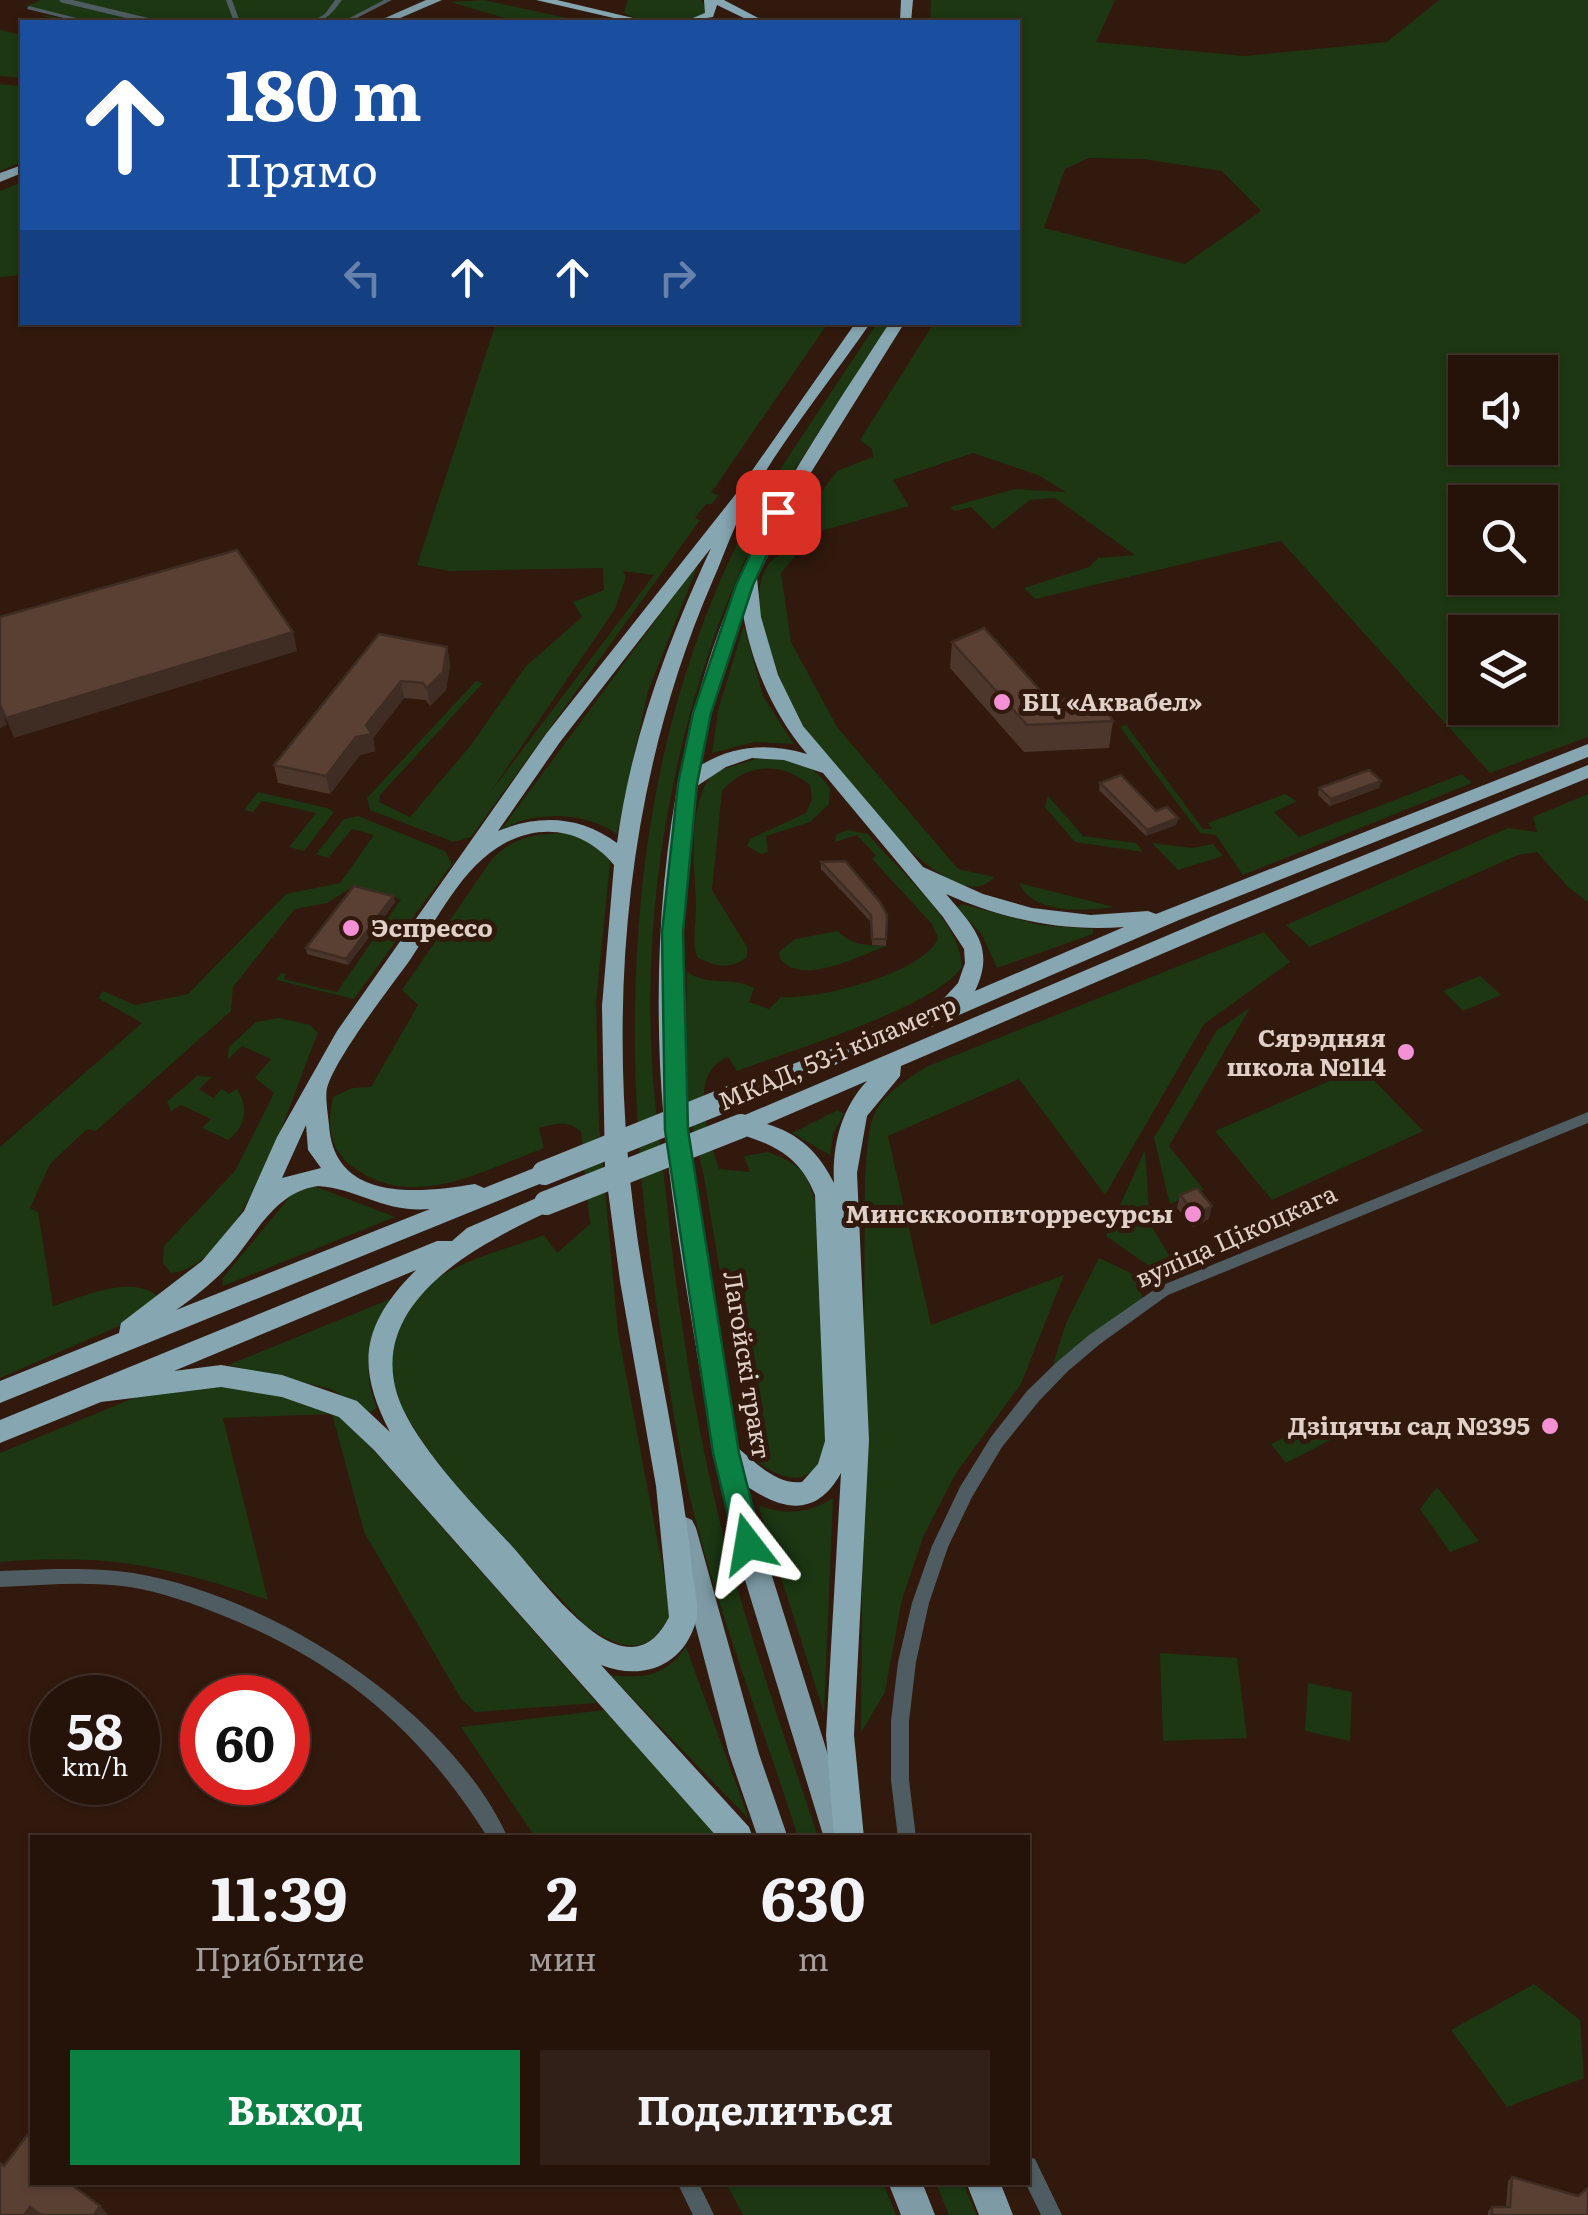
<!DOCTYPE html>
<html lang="ru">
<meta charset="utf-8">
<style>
body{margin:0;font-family:Literata,serif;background:#312018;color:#f1f3f6;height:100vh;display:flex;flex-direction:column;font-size:38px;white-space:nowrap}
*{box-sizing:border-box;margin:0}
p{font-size:32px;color:#a39e9c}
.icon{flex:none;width:55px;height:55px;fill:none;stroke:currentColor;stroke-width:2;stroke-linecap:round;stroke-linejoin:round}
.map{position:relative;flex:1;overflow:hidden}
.drawer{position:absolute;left:30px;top:1835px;width:1000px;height:350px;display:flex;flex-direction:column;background:#25130a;border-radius:0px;box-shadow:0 2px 8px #0004,0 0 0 2px #42322b}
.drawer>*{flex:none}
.guide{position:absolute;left:20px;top:20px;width:1000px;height:305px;border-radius:0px;box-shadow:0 2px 8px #0004,0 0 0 2px #42322b;background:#1a4fa0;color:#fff;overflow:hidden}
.tools{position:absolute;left:1448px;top:355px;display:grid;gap:20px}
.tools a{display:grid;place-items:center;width:110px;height:110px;border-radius:0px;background:#25130a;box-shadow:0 2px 8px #0004,0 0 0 2px #42322b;font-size:50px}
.speed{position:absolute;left:30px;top:1675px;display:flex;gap:20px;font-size:50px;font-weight:700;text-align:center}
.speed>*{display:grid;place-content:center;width:130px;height:130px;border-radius:50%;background:#25130a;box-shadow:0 2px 8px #0004,0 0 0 2px #42322b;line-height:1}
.speed small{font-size:25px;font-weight:400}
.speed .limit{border:15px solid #d22;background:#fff;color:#111}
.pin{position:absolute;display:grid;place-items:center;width:85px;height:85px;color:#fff;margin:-42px;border-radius:20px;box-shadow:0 5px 15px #0006}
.me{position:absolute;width:110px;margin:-55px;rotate:346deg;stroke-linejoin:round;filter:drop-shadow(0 0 8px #0008)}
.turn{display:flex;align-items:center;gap:35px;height:210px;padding:0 40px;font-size:45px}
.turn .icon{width:130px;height:130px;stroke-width:2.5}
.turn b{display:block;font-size:70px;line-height:85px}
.lanes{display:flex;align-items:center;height:95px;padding:0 40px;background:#0003;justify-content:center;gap:50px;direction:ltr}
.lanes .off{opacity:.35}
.eta{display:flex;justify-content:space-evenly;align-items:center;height:170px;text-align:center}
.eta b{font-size:60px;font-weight:700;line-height:70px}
.action{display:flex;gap:20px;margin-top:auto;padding:20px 40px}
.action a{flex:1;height:115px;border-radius:0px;background:#0b8043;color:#fff;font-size:40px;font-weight:700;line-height:115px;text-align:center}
.action a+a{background:#312018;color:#f1f3f6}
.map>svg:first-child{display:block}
</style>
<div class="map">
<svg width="1588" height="2215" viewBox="0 0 1588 2215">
<rect width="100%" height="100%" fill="#31190d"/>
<g fill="#1c3712" fill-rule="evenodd">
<polygon points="40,0 386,0 343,22 65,22 40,15 73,19 25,7"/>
<polygon points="484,0 585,22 519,22 450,2"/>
<path d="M628,0H701L708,12C684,27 648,26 624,13Z"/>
<path d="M931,0H1115L1096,42L1245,56L1387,42L1439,0H1588V737L1490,773L1281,541L1035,599L1024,588L1089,567L1098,558L1135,555L1055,498L1030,500L993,529L971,507L955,511L950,507L1015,489L1066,492L1038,475L973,453L893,480L909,506L821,531L808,526V510L837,471L873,457L872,449L860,440L934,323L1018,322V22H930ZM1089,158L1143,159L1222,171L1261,211L1185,264L1044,228L1065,169ZM1540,372V448H1465V372ZM1540,502V578H1465V502ZM1540,632V708H1465V632Z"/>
<polygon points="0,30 22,35 22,78 0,76"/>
<polygon points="0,84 22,86 22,162 0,171"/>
<polygon points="22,182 22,275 0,277 0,191"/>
<path d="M496,323H828L711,493L719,495L712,504H706L695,518L700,520L471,837L454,842L370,810L367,798L476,681L483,683L380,795L379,802L410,817L471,745L526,666L582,617L573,602L604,590L603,568L450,571L417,565ZM623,571L654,575L489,794L615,609L626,577Z"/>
<polygon points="877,323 890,323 774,501 761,498"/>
<path d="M757,505L770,507C684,676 641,873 652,1063C655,1113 663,1164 668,1214C682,1346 705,1480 743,1607C766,1685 793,1761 818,1837H798C764,1730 722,1623 694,1514C678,1451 669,1385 659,1321C616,1043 620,758 757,505Z"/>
<path d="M809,547L815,549L797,554L781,573L791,642L837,727L958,869L994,877C951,933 799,728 781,691C767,661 747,595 768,565C775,553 797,550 809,547Z"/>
<path d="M699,562L648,691L617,834C585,811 532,810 500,831Z"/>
<polygon points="744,625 763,696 794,744 755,742 712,753 718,711"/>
<polygon points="1126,725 1203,829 1212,829 1208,823 1285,794 1297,801 1274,812 1299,837 1462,774 1472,783 1243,875 1216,835 1200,833 1120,727"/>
<path d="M759,758C789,758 814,762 830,789L829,804L810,822L766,836L768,852L761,854L747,846L750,839L806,813L812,799L810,785C782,761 746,763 722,791L712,890L747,947V957C730,970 715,967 697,957C691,938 697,921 696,902C694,863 687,804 714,772Z"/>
<polygon points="258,792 327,808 334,812 304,851 289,847 316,813 262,801 253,812 244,810"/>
<polygon points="1588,794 1588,902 1568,887 1537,852 1518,855 1310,947 1286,925 1508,828 1537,832 1533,817"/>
<polygon points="1048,796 1083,836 1136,843 1143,852 1075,842 1045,807"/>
<path d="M358,816L445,851L452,864L354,999L276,980L281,973L286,974L284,979L337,992L401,899L354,886L327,903L295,909L233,987L231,1011L96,1131L87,1129L50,1164L30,1208L38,1212L53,1306C82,1297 137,1271 161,1300L142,1316L0,1378V1147L142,1023L98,998L103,991L135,1005L188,994L286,894L340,883L374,835L352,829L328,858L316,854L344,819Z"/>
<path d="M847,830L868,834C896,868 962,922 962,967C932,1009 791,1050 737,1071L728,1057C687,1072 708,1136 719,1169L750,1172L744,1156L769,1152C779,1157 794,1162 802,1171C832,1207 827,1390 829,1443C813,1490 785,1484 751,1457L704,1177L685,1095L687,972C709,987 732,976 754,988L749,1002L769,1009L781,997C817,1000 925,973 938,938L932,924L872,859L876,856L857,835L835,842L836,835Z"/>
<path d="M563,833C582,836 603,844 610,863L596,1002L599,1124L618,1332L671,1612C650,1659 622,1650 586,1626C534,1569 398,1441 388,1369C384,1338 414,1295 438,1278C468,1258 510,1248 544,1235L557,1253L590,1224L581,1132C567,1119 556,1124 539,1128L544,1148C482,1171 413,1212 353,1167C329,1149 327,1124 333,1097L352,1088L371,1087L418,1005L402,990L492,859C512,838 534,834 563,833Z"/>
<polygon points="1152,843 1192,848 1213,844 1223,856 1178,870"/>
<path d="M1019,883L1114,907H1115C1085,911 1033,915 1019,883Z"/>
<polygon points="962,904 1040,925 1093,929 1093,934 997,968 982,935 957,908"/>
<path d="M838,931C852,946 867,945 887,946C859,955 803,987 780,959L779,952L795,939Z"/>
<path d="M1264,932L1290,962L1204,1024L1105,1195L1019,1079L888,1136L931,1325L1064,1275L1021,1384L956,1473L924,1535L902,1599L885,1692L861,1733L865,1182C870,1114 866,1105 926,1067Z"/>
<polygon points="1480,976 1501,995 1463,1011 1443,991"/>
<polygon points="1250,1008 1169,1146 1204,1190 1170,1204 1154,1138 1217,1030"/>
<path d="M279,1018L310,1025L318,1033C292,1094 244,1265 171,1273L163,1263L164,1246L235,1171L274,1093L255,1078L271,1059L242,1046L227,1060L229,1047L256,1022Z"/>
<polygon points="1361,1067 1423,1131 1272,1200 1215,1131"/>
<path d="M197,1076L212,1077L199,1089L213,1098L222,1089L229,1094L237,1089C249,1107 246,1127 228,1140L202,1128L211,1119L181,1105L171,1111L167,1102Z"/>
<polygon points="838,1110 844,1114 833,1134 830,1155 792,1133"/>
<polygon points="1145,1150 1150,1224 1178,1270 1163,1276 1106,1236"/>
<polygon points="314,1186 395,1217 223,1286 222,1279 293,1193"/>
<polygon points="1099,1258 1133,1274 1143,1298 1052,1368 1066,1323"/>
<path d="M393,1298C372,1337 359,1365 377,1408L370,1412L331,1389L228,1365Z"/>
<path d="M250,1384L339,1411L597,1703L475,1712L461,1699L364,1532L332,1414L223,1418L268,1600C169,1566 105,1553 0,1562V1453L136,1397L180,1385Z"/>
<polygon points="1317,1421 1332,1439 1286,1463 1271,1444"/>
<polygon points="1437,1487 1479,1541 1450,1552 1420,1509"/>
<path d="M833,1498L824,1713L758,1505C785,1516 809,1513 833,1498Z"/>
<path d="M686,1647L749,1819L610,1675C644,1679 666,1676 686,1647Z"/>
<polygon points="1160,1653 1237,1658 1247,1738 1163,1741"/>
<polygon points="1308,1683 1352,1692 1350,1741 1305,1731"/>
<polygon points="604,1710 720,1837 535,1837 461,1727"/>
<polygon points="1534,1984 1580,2020 1584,2078 1507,2107 1451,2030"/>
<polygon points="726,2183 883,2183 896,2215 743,2215"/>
<polygon points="936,2183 963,2183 977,2215 949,2215"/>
</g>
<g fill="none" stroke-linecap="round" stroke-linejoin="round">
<polyline stroke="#4f5d62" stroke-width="5" points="62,0 154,22"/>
<g fill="#4f5d62" fill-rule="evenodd">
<polygon points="226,0 232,0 240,22 234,22"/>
<path d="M335,0H342C334,11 326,22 311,22L325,14Z"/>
<polygon points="384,0 392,0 349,22 342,22"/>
<polygon points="29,6 88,21 89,22 80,22 27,9"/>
<polygon points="1588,1112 1588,1123 1168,1295 1100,1344 1068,1371 1039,1401 1002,1447 972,1497 948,1547 929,1603 916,1662 909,1721 909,1780 916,1838 898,1838 891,1780 891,1721 898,1662 912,1603 932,1546 960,1487 991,1437 1027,1391 1057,1362 1089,1335 1158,1287"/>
<path d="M57,1569C83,1569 108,1569 133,1573C270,1595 450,1709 508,1838H488C422,1732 340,1662 224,1616C194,1604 162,1592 130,1587C87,1581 43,1585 0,1587V1571Z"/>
<polygon points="1028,2156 1035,2159 1062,2215 1041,2215 1025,2182 1028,2182"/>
<polygon points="677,2182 698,2182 714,2215 693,2215"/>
</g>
<g fill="#7d9aa5" fill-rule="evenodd">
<polygon points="426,0 442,0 391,22 376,22"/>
<polygon points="22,165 22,173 0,182 0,173"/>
<polygon points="726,1442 735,1445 739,1453 762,1544 854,1838 824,1838 734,1544 713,1453 717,1445"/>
<polygon points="683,1516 692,1520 696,1528 759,1754 788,1838 758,1838 729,1754 670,1528 674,1520"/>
<polygon points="888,2182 922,2182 935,2215 901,2215"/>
<polygon points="966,2182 1000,2182 1013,2215 979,2215"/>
</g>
<g fill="#86a6b2" fill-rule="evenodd">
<polygon points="536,0 557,0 650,22 631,22"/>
<polygon points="704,0 724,0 766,22 752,22 717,5 713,17 683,22 705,13"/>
<polygon points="901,0 913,0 911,22 900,22"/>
<path d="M856,322H871C831,380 785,436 750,497C735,522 725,553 713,580C617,801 603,1048 645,1285C661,1379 682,1473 692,1568C693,1584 700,1606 696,1621C683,1667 642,1681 601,1665L749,1827L753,1838H718L374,1450L339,1417L282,1397L221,1387L101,1402L0,1443V1420L437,1241H452L467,1228L546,1194L554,1197L558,1203L554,1209C485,1241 368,1298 397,1394C412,1442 476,1508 511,1545C537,1574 584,1638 622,1646C646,1651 659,1636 669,1617L656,1486L620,1281L605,1168L602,1006L614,865C586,831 545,822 505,843C462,866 437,920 410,960C389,989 336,1057 327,1088C325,1097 328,1115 329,1125C334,1203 420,1193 475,1184L484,1188L544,1164L552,1167L556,1173L552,1179L0,1403V1381L119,1333L121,1323L202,1261L244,1211L277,1137L337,1031L546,734L735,495ZM711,548C667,643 631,739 617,843C580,816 540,814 498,831L560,742ZM306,1125L308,1150L321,1168L282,1178ZM318,1186C360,1189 383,1213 430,1209L176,1310C196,1296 215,1281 231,1263C257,1233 275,1192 318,1186ZM416,1270C362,1324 355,1365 390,1432L357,1401L282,1375L221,1365L174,1371Z"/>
<path d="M890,322H905L805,482L757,578L761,617L778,675L803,726L923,867L983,894L1032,908L1091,915L1148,911L1156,914L1588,744V757L1179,920L922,1031L740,1102L732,1100L729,1094L732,1088L935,1008L958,983L965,963L964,949L943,917L823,773L784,760L752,758L726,767L697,786C684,880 675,974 682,1069C692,1196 718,1322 738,1448C756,1463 777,1485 802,1482L818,1464L825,1441L815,1195C799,1154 772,1144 733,1132L730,1126L733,1120L1213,916L1588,765V778L1227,926L901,1066L900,1076L867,1116L857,1173L869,1440L854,1735L864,1838H834L826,1735L841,1473C815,1520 779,1510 741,1482C730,1473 719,1465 713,1453C694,1324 666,1194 660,1064C653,902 673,733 738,583C777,490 836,406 890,322ZM743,614C752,665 773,714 807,754C769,743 735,745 701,765L712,711ZM946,894C1002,919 1062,932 1124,927L975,991C996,948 974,927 946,894ZM867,1081C841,1109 832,1145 834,1183C819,1153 800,1134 767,1124Z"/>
</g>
<g stroke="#86a6b2" stroke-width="24">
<polyline points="544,1173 740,1094"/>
<polyline points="546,1203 741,1126"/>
</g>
</g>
<g fill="#4d372c">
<polygon points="952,642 1048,699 1113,721 1109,748 1024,752 950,668"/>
<polygon points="447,647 450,665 446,690 430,706 426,700 404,698 373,738 375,751 360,755 330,794 278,783 274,765"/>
<polygon points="1381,781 1379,788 1330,806 1318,795 1319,788"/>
<polygon points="1100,783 1156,811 1178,818 1176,825 1146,836 1099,790"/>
<polygon points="821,862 887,915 886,946 872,945 871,922 821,869"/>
<polygon points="393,896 395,902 348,965 307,954 306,948"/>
<polygon points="1180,1195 1209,1219 1193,1227 1177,1208"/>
<polygon points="1512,2177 1578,2196 1588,2215 1488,2215 1488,2211 1492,2207 1506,2207 1508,2181"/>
</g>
<g fill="#3f2d24">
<polygon points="293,632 297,651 14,738 6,718"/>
<polygon points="447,647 450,665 446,690 430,706 427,688"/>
<polygon points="401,681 404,698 373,738 375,751 360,755 330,794 326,776"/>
<polygon points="0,705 7,725 0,728"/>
<polygon points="1381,781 1379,788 1330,806 1331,799"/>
<polygon points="1178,818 1176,825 1146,836 1147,830"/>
<polygon points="393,896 395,902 348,965 346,959"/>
<polygon points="1212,1206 1209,1219 1193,1227 1196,1214"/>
<polygon points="100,2206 108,2214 107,2215 94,2215"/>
<polygon points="30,2207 39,2214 38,2215 24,2215"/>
</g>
<g fill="#5a4033" stroke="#3f2d24" stroke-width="2.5">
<polygon points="237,550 293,632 6,718 0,705 0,617"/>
<polygon points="984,628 1048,699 1099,698 1113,721 1027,725 952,642"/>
<polygon points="379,634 447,647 443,672 427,688 423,683 401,681 366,725 372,734 356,737 326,776 274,765"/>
<polygon points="1369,770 1381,781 1331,799 1319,788"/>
<polygon points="1121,775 1156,811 1167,807 1178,818 1147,830 1100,783"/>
<polygon points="845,861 880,902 887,915 886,939 872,939 871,915 821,862"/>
<polygon points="354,886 393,896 346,959 306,948"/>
<polygon points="1197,1188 1212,1206 1196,1214 1180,1195"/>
<polygon points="32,2129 32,2182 68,2182 100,2206 94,2215 41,2215 30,2207 24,2215 0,2215 0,2163 4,2166"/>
<polygon points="1512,2177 1578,2196 1588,2188 1588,2215 1492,2215 1492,2207 1510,2207"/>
</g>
<polygon fill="#0b8043" stroke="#07532c" stroke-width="2.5" points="778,507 787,512 753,585 711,713 697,784 683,932 688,1130 739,1453 762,1544 758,1553 748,1556 739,1553 735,1544 713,1453 665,1130 662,932 678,784 693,713 736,585 770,512"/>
<g fill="#f491d4" stroke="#31190d" stroke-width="4">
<circle cx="1002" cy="702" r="10"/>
<circle cx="351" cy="928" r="10"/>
<circle cx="1406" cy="1052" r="10"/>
<circle cx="1193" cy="1214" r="10"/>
<circle cx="1550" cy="1426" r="10"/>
</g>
<g text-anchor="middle" stroke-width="10" stroke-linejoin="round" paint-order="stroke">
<g font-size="25" font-weight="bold" fill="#e1d0c8" stroke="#31190d" text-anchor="end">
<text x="1022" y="711" text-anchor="start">БЦ «Аквабел»</text>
<text x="371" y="937" text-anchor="start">Эспрессо</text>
<text x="1386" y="1047">Сярэдняя<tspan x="1386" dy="29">школа №114</tspan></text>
<text x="1173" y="1223">Минсккоопвторресурсы</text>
<text x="1530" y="1435">Дзіцячы сад №395</text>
</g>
<g font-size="25" fill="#e1d0c8" stroke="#31190d">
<text transform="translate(837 1053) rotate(-23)" y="9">МКАД, 53-і кіламетр</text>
<text transform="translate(1236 1236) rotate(-24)" y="9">вуліца Цікоцкага</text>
<text transform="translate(747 1365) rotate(81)" y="9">Лагойскі тракт</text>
</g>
</g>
</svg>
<div class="tools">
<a><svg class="icon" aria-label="sound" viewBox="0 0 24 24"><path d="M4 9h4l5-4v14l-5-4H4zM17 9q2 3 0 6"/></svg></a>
<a><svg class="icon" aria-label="search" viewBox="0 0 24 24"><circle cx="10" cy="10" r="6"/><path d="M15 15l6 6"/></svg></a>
<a><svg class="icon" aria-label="layers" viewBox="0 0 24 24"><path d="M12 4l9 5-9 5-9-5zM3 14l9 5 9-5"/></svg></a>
</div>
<div class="speed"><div>58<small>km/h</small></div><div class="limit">60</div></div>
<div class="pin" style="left:778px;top:512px;background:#d93025"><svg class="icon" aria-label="arrive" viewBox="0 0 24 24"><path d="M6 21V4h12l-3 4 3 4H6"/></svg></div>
<svg class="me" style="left:748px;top:1544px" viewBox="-20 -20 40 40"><path d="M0-17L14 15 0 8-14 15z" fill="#0b8043" stroke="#fff" stroke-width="4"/></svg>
<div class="guide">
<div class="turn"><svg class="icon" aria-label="ahead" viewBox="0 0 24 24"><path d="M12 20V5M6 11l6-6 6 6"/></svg><div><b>180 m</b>Прямо</div></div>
<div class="lanes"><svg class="icon off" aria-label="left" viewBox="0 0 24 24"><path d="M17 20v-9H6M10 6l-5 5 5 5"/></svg><svg class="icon" aria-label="ahead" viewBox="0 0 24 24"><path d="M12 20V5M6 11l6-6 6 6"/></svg><svg class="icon" aria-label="ahead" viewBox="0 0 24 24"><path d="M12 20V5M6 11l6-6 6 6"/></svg><svg class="icon off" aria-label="right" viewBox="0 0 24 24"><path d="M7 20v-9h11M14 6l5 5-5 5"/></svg></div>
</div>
<section class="drawer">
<div class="eta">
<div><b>11:39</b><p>Прибытие</p></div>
<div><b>2</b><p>мин</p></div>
<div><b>630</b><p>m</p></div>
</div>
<div class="action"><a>Выход</a><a>Поделиться</a></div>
</section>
</div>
